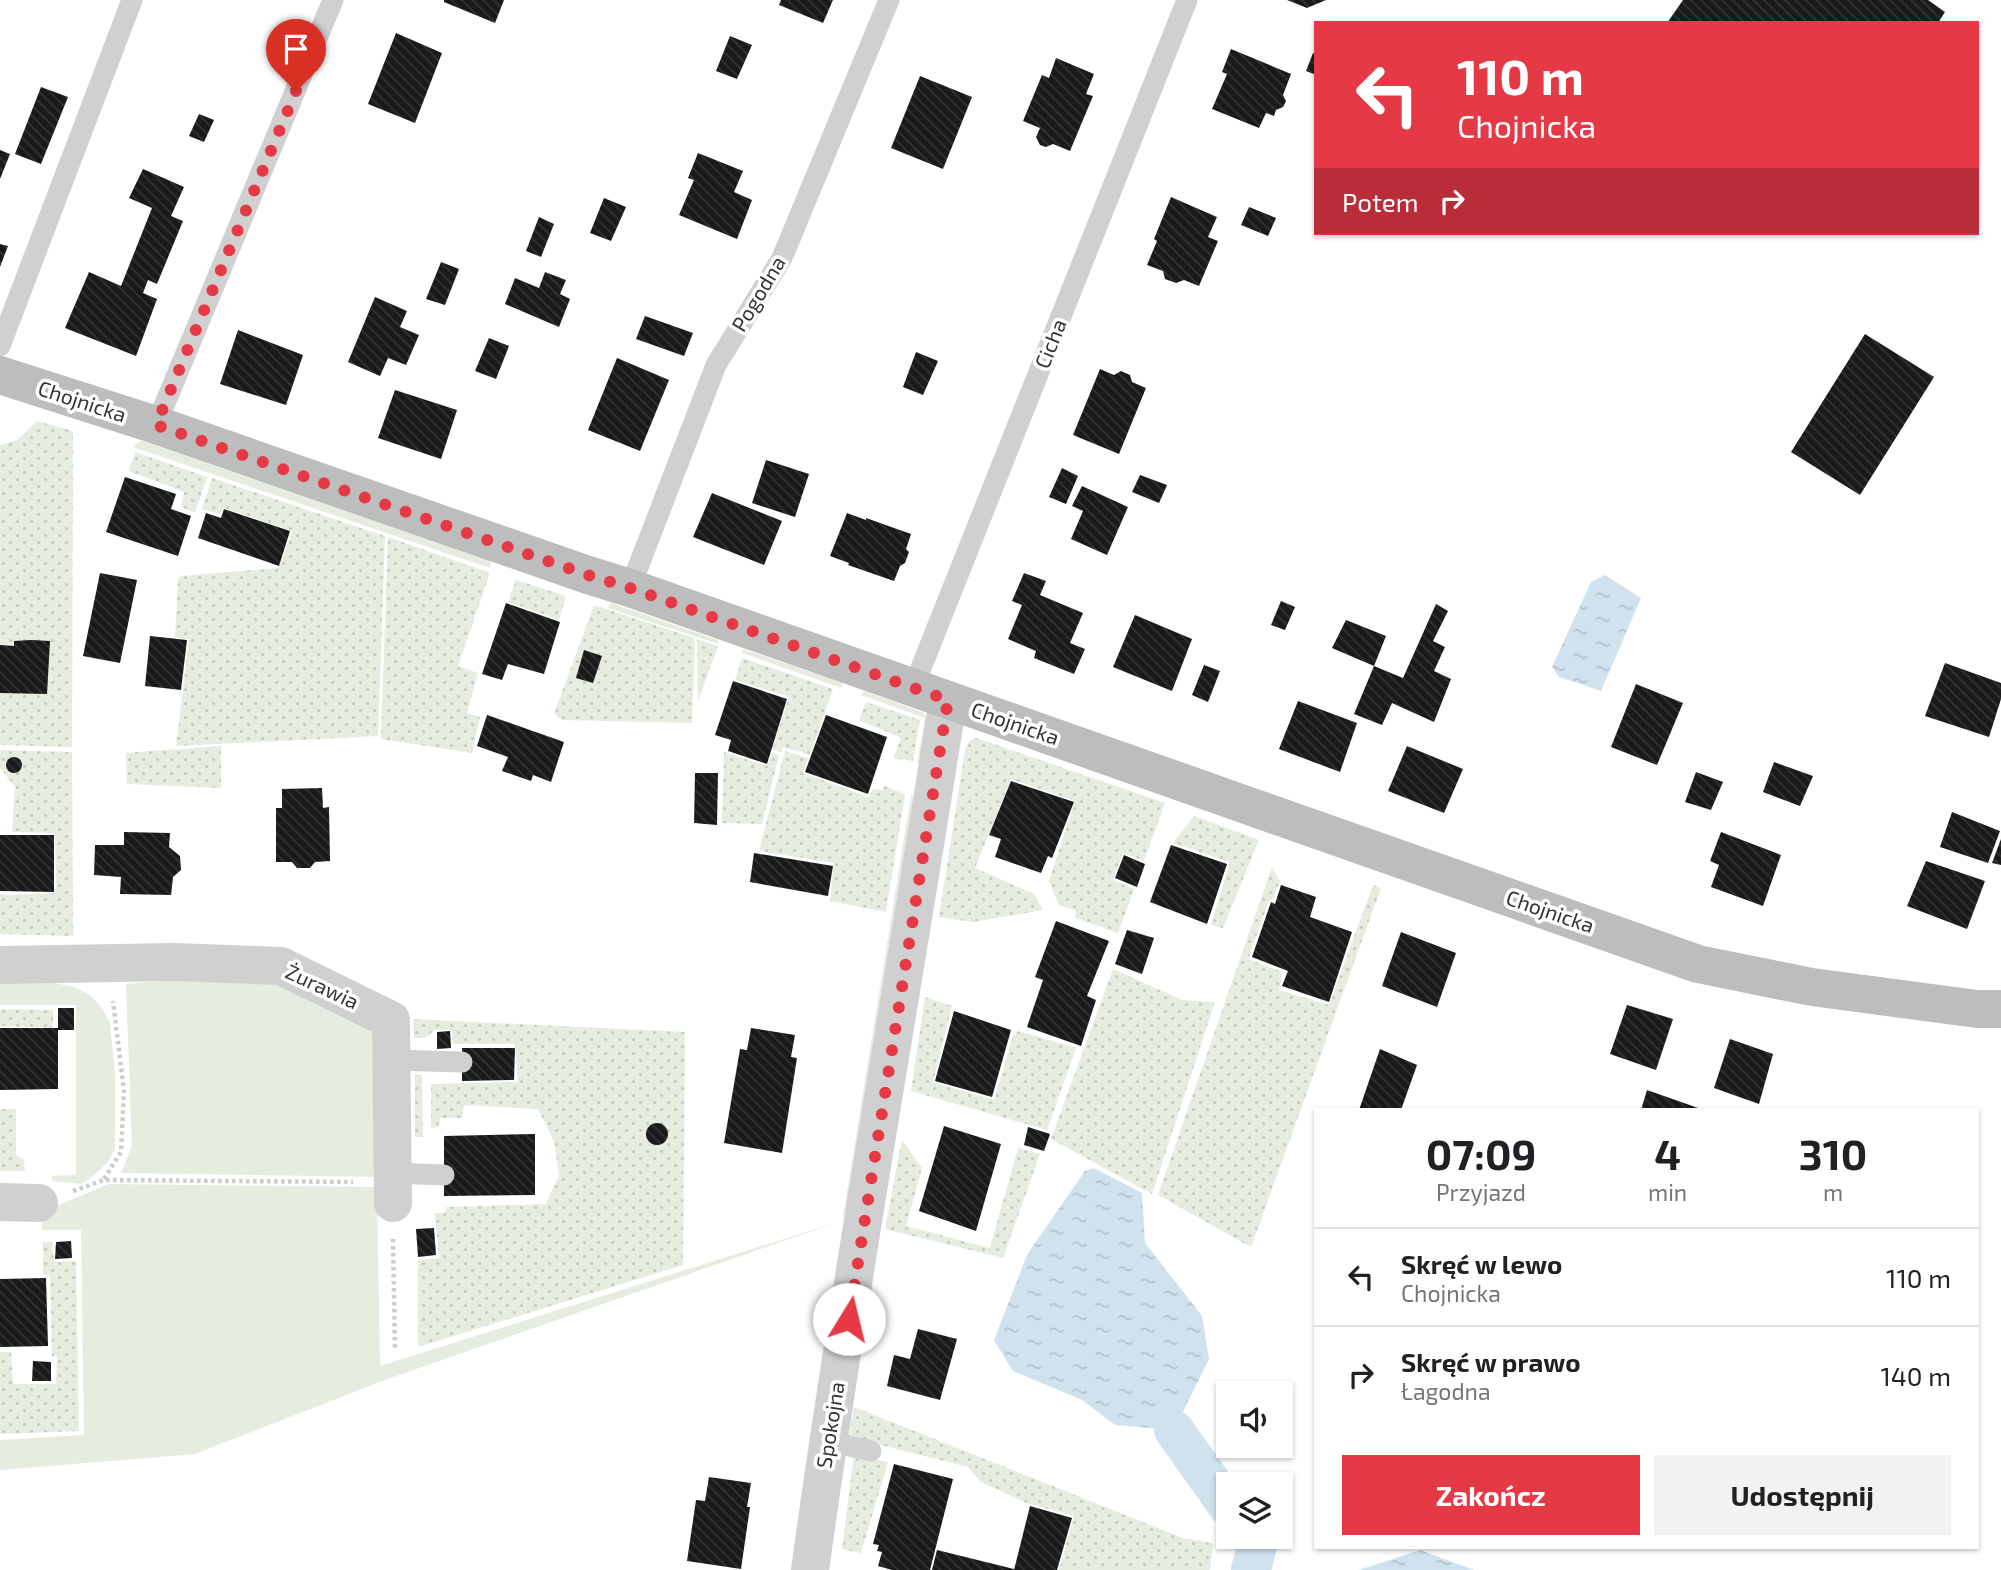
<!DOCTYPE html>
<html lang="pl">
<meta charset="utf-8">
<style>
body{margin:0;font-family:"Exo 2",sans-serif;background:#f2f2f2;color:#202124;height:100vh;display:flex;flex-direction:column;font-size:26px;white-space:nowrap}
*{box-sizing:border-box;margin:0}
p{font-size:23px;color:#757577}
.icon{flex:none;width:38px;height:38px;fill:none;stroke:currentColor;stroke-width:2;stroke-linecap:round;stroke-linejoin:round}
.map{position:relative;flex:1;overflow:hidden}
.details{position:absolute;left:1314px;top:1108px;width:665px;height:441px;display:flex;flex-direction:column;background:#fff;border-radius:0px;box-shadow:0 2px 5px #0004}
.details>*{flex:none}
.top-card{position:absolute;left:1314px;top:21px;width:665px;height:214px;border-radius:0px;box-shadow:0 2px 5px #0004;background:#e63946;color:#fff;overflow:hidden}
.tools{position:absolute;left:1216px;top:1381px;display:grid;gap:14px}
.tools a{display:grid;place-items:center;width:77px;height:77px;border-radius:0px;background:#fff;box-shadow:0 2px 5px #0004;font-size:35px}
.pin{position:absolute;display:grid;place-items:center;width:60px;height:60px;color:#fff;margin:-72px -30px;border-radius:50% 50% 50% 0;rotate:-45deg;box-shadow:0 0 7px #0007}
.pin .icon{rotate:45deg}
.me{position:absolute;width:77px;margin:-38px;rotate:9deg;stroke-linejoin:round;filter:drop-shadow(0 0 5px #0008)}
.turn{display:flex;align-items:center;gap:24px;height:147px;padding:0 28px;font-size:32px}
.turn .icon{width:91px;height:91px;stroke-width:2.5}
.turn b{display:block;font-size:49px;line-height:60px}
.then{display:flex;align-items:center;height:66px;padding:0 28px;background:#0003;gap:14px;font-size:26px}
.eta{display:flex;justify-content:space-evenly;align-items:center;height:119px;text-align:center}
.eta b{font-size:42px;font-weight:700;line-height:49px}
.button{display:flex;gap:14px;margin-top:auto;padding:14px 28px}
.button a{flex:1;height:80px;border-radius:0px;background:#e63946;color:#fff;font-size:28px;font-weight:700;line-height:80px;text-align:center}
.button a+a{background:#f2f2f2;color:#202124}
ul{padding:0;list-style:none}
li{display:flex;align-items:center;gap:21px;height:98px;padding:0 28px;border-top:2px solid #e0e0e0}
li div{flex:1}
li b{display:block;font-size:26px}
li em{font-style:normal}
.map>svg:first-child{display:block}
</style>
<div class="map">
<svg width="2001" height="1570" viewBox="0 0 2001 1570">
<defs>
<pattern id="garden-dots" width="8" height="8" patternUnits="userSpaceOnUse" patternTransform="scale(1.75)"><rect width="8" height="8" fill="#e6ecdf"/><path d="M2 2h.1M6 6h.1" fill="none" stroke="#c6cbc0" stroke-width="1.8" stroke-linecap="round"/></pattern>
<pattern id="water-ripples" width="26" height="14" patternUnits="userSpaceOnUse" patternTransform="scale(1.75)"><rect width="26" height="14" fill="#cfe2ee"/><path d="M2 4q2-2 4 0t4 0M15 11q2-2 4 0t4 0" fill="none" stroke="#b2c2cd"/></pattern>
<pattern id="building-back-hatch" width="6" height="6" patternUnits="userSpaceOnUse" patternTransform="scale(1.75)"><rect width="6" height="6" fill="#1a1a1a"/><path d="M-1 5l2 2M0 0l6 6M5-1l2 2" fill="none" stroke="#333"/></pattern>
</defs>
<rect width="100%" height="100%" fill="#fff"/>
<g fill="#e6ecdf">
<polygon points="143,441 491,561 490,568 133,447 138,442"/>
<polygon points="611,603 718,640 718,644 608,608"/>
<polygon points="743,649 843,683 841,688 742,653"/>
<polygon points="864,691 922,712 927,716 923,764 917,763 925,718 861,695"/>
<polygon points="911,795 918,797 846,1217 843,1217"/>
<polygon points="221,976 245,977 285,987 335,1003 377,1036 378,1177 121,1173 132,1146 126,984"/>
<polygon points="0,980 38,980 75,987 91,996 102,1008 110,1023 115,1072 115,1149 108,1162 92,1177 81,1184 52,1181 52,1176 76,1175 76,1005 0,1005"/>
<polygon points="109,1184 377,1187 380,1366 838,1222 382,1381 195,1454 0,1470 0,1440 84,1435 81,1230 42,1230 43,1214 49,1209"/>
</g>
<g fill="url(#garden-dots)">
<polygon points="37,421 73,431 72,747 0,745 0,445 17,440"/>
<polygon points="135,452 207,477 195,513 181,507 184,492 129,471"/>
<polygon points="212,478 385,536 378,736 176,746 189,639 175,638 178,581 180,576 279,568 292,531 224,508 220,514 202,509"/>
<polygon points="388,537 490,573 458,666 478,673 467,713 480,717 472,753 381,739"/>
<polygon points="516,580 566,596 559,620 508,602"/>
<polygon points="594,605 695,638 692,723 562,720 554,714"/>
<polygon points="697,639 718,646 698,701"/>
<polygon points="742,658 833,689 810,755 783,747 781,752 772,750 789,697 735,680"/>
<polygon points="866,702 920,720 913,761 893,758 901,738 859,720"/>
<polygon points="976,738 1165,803 1144,861 1123,853 1113,880 1134,889 1118,933 1075,918 1076,911 1059,905 1049,881 1075,801 1011,779 975,868 1034,894 1043,910 973,922 939,917 965,750 969,741"/>
<polygon points="221,746 221,788 127,784 126,753"/>
<polygon points="0,750 72,752 73,936 0,934 0,895 56,893 55,833 12,832 15,787 0,768"/>
<polygon points="785,751 808,758 803,773 868,797 873,789 882,790 885,786 905,794 886,912 830,901 834,863 759,851"/>
<polygon points="724,752 767,766 772,753 779,755 762,824 722,823"/>
<polygon points="1194,816 1259,840 1223,928 1211,925 1230,862 1173,843"/>
<polygon points="1272,867 1280,881 1273,899 1269,901 1248,959 1283,972 1279,990 1329,1005 1373,885 1381,888 1251,1247 1158,1195"/>
<polygon points="1113,969 1182,1000 1215,1002 1152,1194 1051,1139"/>
<polygon points="925,997 952,1006 933,1082 994,1100 1013,1036 1018,1031 1076,1048 1047,1130 911,1091"/>
<polygon points="0,1009 53,1010 53,1028 0,1026"/>
<polygon points="413,1019 685,1032 683,1265 418,1347 418,1260 439,1258 435,1213 445,1213 446,1207 546,1204 559,1175 554,1141 538,1109 464,1105 462,1118 440,1118 439,1127 431,1128 431,1084 518,1082 515,1044 453,1044 452,1030 435,1030 425,1038 414,1038"/>
<polygon points="415,1075 422,1075 423,1137 415,1137"/>
<polygon points="0,1109 16,1109 16,1155 24,1160 25,1171 0,1171"/>
<polygon points="902,1140 922,1168 906,1226 990,1248 1018,1148 1040,1154 1003,1258 885,1229"/>
<polygon points="43,1242 52,1242 54,1262 76,1261 79,1431 0,1434 0,1352 11,1352 13,1384 56,1384 57,1356 52,1357 50,1276 43,1275"/>
<polygon points="854,1407 1183,1538 1213,1543 1210,1570 1059,1570 1074,1516 1026,1503 981,1482 968,1467 849,1437"/>
<polygon points="854,1455 888,1462 861,1553 842,1549"/>
</g>
<g fill="url(#water-ripples)">
<polygon points="1605,575 1641,598 1601,691 1559,677 1552,667 1591,582"/>
<polygon points="1094,1168 1142,1193 1145,1243 1202,1316 1209,1359 1174,1430 1115,1425 1082,1400 1013,1371 994,1340 1028,1253 1085,1171"/>
<polygon points="1420,1550 1474,1570 1359,1570"/>
</g>
<g fill="none" stroke-linecap="round" stroke-linejoin="round">
<g stroke="#cfe2ee" stroke-width="40">
<polyline points="1174,1430 1228,1506"/>
<polyline points="1250,1536 1257,1546 1251,1570"/>
</g>
</g>
<g fill="url(#building-back-hatch)">
<polygon points="444,0 504,0 495,23 444,2"/>
<polygon points="781,0 833,0 823,23 779,5"/>
<polygon points="1287,0 1326,0 1307,8"/>
<polygon points="1683,0 1928,0 1945,12 1938,23 1667,23"/>
<polygon points="396,33 442,53 415,123 368,104"/>
<polygon points="730,36 752,45 737,79 716,71"/>
<polygon points="1231,49 1291,74 1283,95 1286,101 1283,107 1276,110 1274,116 1266,113 1259,128 1212,109 1227,74 1222,72"/>
<polygon points="1313,53 1316,54 1316,75 1306,71"/>
<polygon points="1056,58 1094,74 1086,94 1093,96 1070,151 1053,144 1046,147 1040,145 1036,137 1040,128 1023,121 1042,75 1049,78"/>
<polygon points="920,76 972,97 943,169 891,148"/>
<polygon points="41,87 68,97 41,164 15,154"/>
<polygon points="199,114 214,120 204,142 189,136"/>
<polygon points="0,150 10,154 0,179"/>
<polygon points="698,153 743,171 734,192 752,200 737,239 679,215 694,180 688,178"/>
<polygon points="143,169 184,187 171,216 183,221 157,284 148,280 143,293 157,299 136,356 65,328 89,272 121,286 152,208 129,198"/>
<polygon points="1171,197 1217,217 1208,237 1218,241 1199,286 1184,280 1176,283 1165,279 1163,271 1147,265 1157,241 1154,239"/>
<polygon points="604,198 626,207 611,241 590,233"/>
<polygon points="1249,207 1276,218 1268,236 1241,225"/>
<polygon points="539,217 554,224 541,257 526,251"/>
<polygon points="0,244 8,246 0,267"/>
<polygon points="441,262 459,269 445,305 426,299"/>
<polygon points="545,272 566,280 560,294 570,299 559,327 505,304 515,278 539,288"/>
<polygon points="375,297 407,311 400,327 419,335 406,365 388,358 380,376 348,362"/>
<polygon points="645,316 693,333 684,356 636,339"/>
<polygon points="238,330 303,355 286,405 220,384"/>
<polygon points="1865,334 1934,377 1860,495 1791,452"/>
<polygon points="489,338 509,346 496,379 475,371"/>
<polygon points="916,352 938,361 923,395 903,387"/>
<polygon points="617,358 669,380 640,451 588,430"/>
<polygon points="1100,369 1114,375 1121,371 1130,375 1132,382 1146,388 1119,454 1073,435"/>
<polygon points="395,390 457,410 441,459 378,438"/>
<polygon points="766,460 809,474 795,517 752,503"/>
<polygon points="1062,468 1078,476 1066,504 1049,497"/>
<polygon points="1140,475 1167,485 1159,503 1132,492"/>
<polygon points="125,477 176,494 171,509 191,516 178,556 106,532"/>
<polygon points="1082,486 1128,507 1107,555 1071,539 1083,511 1072,506"/>
<polygon points="712,493 782,521 764,565 693,537"/>
<polygon points="224,509 290,531 279,566 198,538 206,513 221,518"/>
<polygon points="847,513 866,520 866,518 911,534 906,549 909,552 905,563 900,566 894,581 848,565 849,563 830,556"/>
<polygon points="100,573 137,580 120,663 83,656"/>
<polygon points="1024,573 1046,581 1040,595 1083,613 1070,643 1085,649 1074,674 1034,658 1036,651 1008,639 1022,605 1012,601"/>
<polygon points="1281,601 1295,607 1285,630 1271,625"/>
<polygon points="506,603 560,622 544,674 508,664 502,680 482,674"/>
<polygon points="1436,604 1448,611 1433,641 1445,647 1434,671 1451,679 1434,722 1392,703 1382,725 1354,714 1374,666 1403,678"/>
<polygon points="1135,615 1192,639 1172,691 1113,667"/>
<polygon points="1346,620 1386,636 1374,666 1332,648"/>
<polygon points="150,636 187,640 181,690 145,686"/>
<polygon points="31,640 50,641 47,694 0,693 0,645 14,646 14,641"/>
<polygon points="584,650 602,656 593,683 576,678"/>
<polygon points="1945,663 2001,683 2001,699 1989,737 1925,716"/>
<polygon points="1204,665 1220,671 1208,702 1192,695"/>
<polygon points="733,681 787,699 767,764 728,751 731,740 715,735"/>
<polygon points="1636,684 1683,703 1657,765 1611,747"/>
<polygon points="1298,701 1357,723 1340,772 1279,749"/>
<polygon points="487,715 564,742 551,782 533,775 531,781 502,771 508,757 477,746"/>
<polygon points="826,715 887,737 868,794 805,772"/>
<polygon points="1407,746 1463,769 1444,813 1388,791"/>
<circle cx="14" cy="765" r="8"/>
<polygon points="1774,762 1813,776 1800,806 1763,792"/>
<polygon points="1696,772 1723,782 1711,810 1685,802"/>
<polygon points="695,773 718,773 717,825 694,823"/>
<polygon points="1011,781 1074,802 1052,858 1048,856 1041,873 995,857 1001,839 989,835"/>
<polygon points="322,788 323,808 329,807 330,861 315,862 310,868 297,868 292,862 276,862 276,808 282,808 282,789"/>
<polygon points="1952,812 2000,831 1988,863 1940,847"/>
<polygon points="124,832 170,833 169,847 180,856 181,870 173,877 171,895 120,894 121,877 94,875 95,845 124,845"/>
<polygon points="1721,832 1781,855 1763,906 1711,887 1719,865 1710,861"/>
<polygon points="0,835 54,835 54,892 0,891"/>
<polygon points="2001,839 2001,865 1992,863"/>
<polygon points="1171,845 1227,864 1207,924 1150,902"/>
<polygon points="754,853 833,866 828,896 750,882"/>
<polygon points="1124,855 1145,864 1137,887 1115,878"/>
<polygon points="1926,861 1985,881 1967,929 1907,906"/>
<polygon points="1281,885 1316,897 1310,917 1352,932 1329,1002 1282,986 1288,971 1252,957 1271,902 1275,904"/>
<polygon points="1056,921 1109,941 1087,996 1096,1000 1081,1046 1027,1027 1043,980 1035,977"/>
<polygon points="1127,930 1154,938 1142,974 1115,964"/>
<polygon points="1401,932 1456,953 1437,1007 1382,986"/>
<polygon points="1627,1005 1673,1019 1656,1070 1610,1054"/>
<rect x="58" y="1008" width="16" height="22"/>
<polygon points="954,1011 1011,1030 992,1097 935,1081"/>
<polygon points="0,1028 58,1028 58,1089 0,1090"/>
<polygon points="751,1028 795,1035 791,1057 797,1058 782,1153 724,1143 740,1049 747,1050"/>
<polygon points="450,1031 451,1048 437,1049 437,1032"/>
<polygon points="1730,1039 1773,1054 1759,1104 1714,1088"/>
<polygon points="462,1048 515,1048 514,1080 462,1081"/>
<polygon points="1380,1049 1417,1065 1401,1110 1359,1110"/>
<polygon points="1647,1090 1701,1109 1701,1110 1641,1110"/>
<circle cx="657" cy="1134" r="11"/>
<polygon points="944,1126 1001,1144 976,1231 919,1211"/>
<polygon points="1028,1127 1050,1134 1044,1151 1024,1145"/>
<polygon points="535,1134 535,1195 444,1196 444,1136"/>
<polygon points="434,1228 436,1255 418,1257 416,1229"/>
<polygon points="71,1241 72,1258 55,1259 56,1242"/>
<polygon points="46,1278 48,1346 0,1347 0,1279"/>
<polygon points="918,1329 957,1339 940,1400 887,1386 894,1355 910,1359"/>
<polygon points="33,1361 51,1362 51,1381 32,1381"/>
<polygon points="894,1464 953,1479 930,1570 892,1570 878,1566 882,1552 877,1551 879,1545 873,1544"/>
<polygon points="709,1477 751,1483 747,1507 750,1507 741,1569 687,1561 696,1500 705,1501"/>
<polygon points="1030,1506 1072,1518 1057,1570 1014,1570"/>
<polygon points="937,1550 1014,1569 1014,1570 932,1570"/>
</g>
<g fill="none" stroke-linecap="round" stroke-linejoin="round">
<g stroke="#cdcdcd" stroke-width="4.5" stroke-dasharray="3.5 3.5" stroke-linecap="butt">
<polyline points="104,1179 121,1152 124,1091 113,1001"/>
<polyline points="73,1191 104,1180 353,1182"/>
<polyline points="393,1239 395,1348"/>
</g>
<g stroke="#d0d0d0" stroke-width="21">
<polyline points="0,346 132,0"/>
<polyline points="156,425 333,0"/>
<polyline points="630,588 716,365 782,258 889,0"/>
<polyline points="913,688 1187,0"/>
<polyline points="391,1060 462,1062"/>
<polyline points="393,1173 444,1175"/>
<polyline points="828,1441 871,1451"/>
</g>
<g stroke="#d0d0d0" stroke-width="38">
<polyline points="0,965 174,962 281,966 391,1020 393,1203"/>
<polyline points="0,1202 39,1203"/>
<path d="M810,1570C850,1279 903,990 948,700"/>
</g>
<polyline stroke="#bdbdbd" stroke-width="38" points="0,375 156,425 588,575 630,588 1698,964 1812,987 1977,1009 2001,1009"/>
</g>
<g fill="none" stroke-linecap="round" stroke-linejoin="round">
<polyline stroke="#e63946" stroke-width="12" stroke-dasharray="0 21.6" points="296,91 156,425 588,575 630,588 948,700 849,1319"/>
</g>
<g text-anchor="middle" stroke-width="7" stroke-linejoin="round" paint-order="stroke">
<g font-size="21" fill="#333" stroke="#fff">
<text transform="translate(759 294) rotate(-59)" y="7">Pogodna</text>
<text transform="translate(1051 344) rotate(-68)" y="7">Cicha</text>
<text transform="translate(82 402) rotate(18)" y="7">Chojnicka</text>
<text transform="translate(1015 724) rotate(19)" y="7">Chojnicka</text>
<text transform="translate(1550 912) rotate(19)" y="7">Chojnicka</text>
<text transform="translate(322 987) rotate(25)" y="7">Żurawia</text>
<text transform="translate(831 1425) rotate(-81)" y="7">Spokojna</text>
</g>
</g>
</svg>
<div class="tools">
<a><svg class="icon" aria-label="sound" viewBox="0 0 24 24"><path d="M4 9h4l5-4v14l-5-4H4zM17 9q2 3 0 6"/></svg></a>
<a><svg class="icon" aria-label="layers" viewBox="0 0 24 24"><path d="M12 4l9 5-9 5-9-5zM3 14l9 5 9-5"/></svg></a>
</div>
<div class="pin" style="left:296px;top:91px;background:#d93025"><svg class="icon" aria-label="arrive" viewBox="0 0 24 24"><path d="M6 21V4h12l-3 4 3 4H6"/></svg></div>
<svg class="me" style="left:849px;top:1319px" viewBox="-20 -20 40 40"><circle r="19" fill="#fff"/><path d="M0-13L10 11 0 6-10 11z" fill="#e63946"/></svg>
<div class="top-card">
<div class="turn"><svg class="icon" aria-label="left" viewBox="0 0 24 24"><path d="M17 20v-9H6M10 6l-5 5 5 5"/></svg><div><b>110 m</b>Chojnicka</div></div>
<div class="then">Potem<svg class="icon" aria-label="right" viewBox="0 0 24 24"><path d="M7 20v-9h11M14 6l5 5-5 5"/></svg></div>
</div>
<section class="details">
<div class="eta">
<div><b>07:09</b><p>Przyjazd</p></div>
<div><b>4</b><p>min</p></div>
<div><b>310</b><p>m</p></div>
</div>
<ul>
<li><svg class="icon" aria-label="left" viewBox="0 0 24 24"><path d="M17 20v-9H6M10 6l-5 5 5 5"/></svg><div><b>Skręć w lewo</b><p>Chojnicka</p></div><em>110 m</em></li>
<li><svg class="icon" aria-label="right" viewBox="0 0 24 24"><path d="M7 20v-9h11M14 6l5 5-5 5"/></svg><div><b>Skręć w prawo</b><p>Łagodna</p></div><em>140 m</em></li>
</ul>
<div class="button"><a>Zakończ</a><a>Udostępnij</a></div>
</section>
</div>
